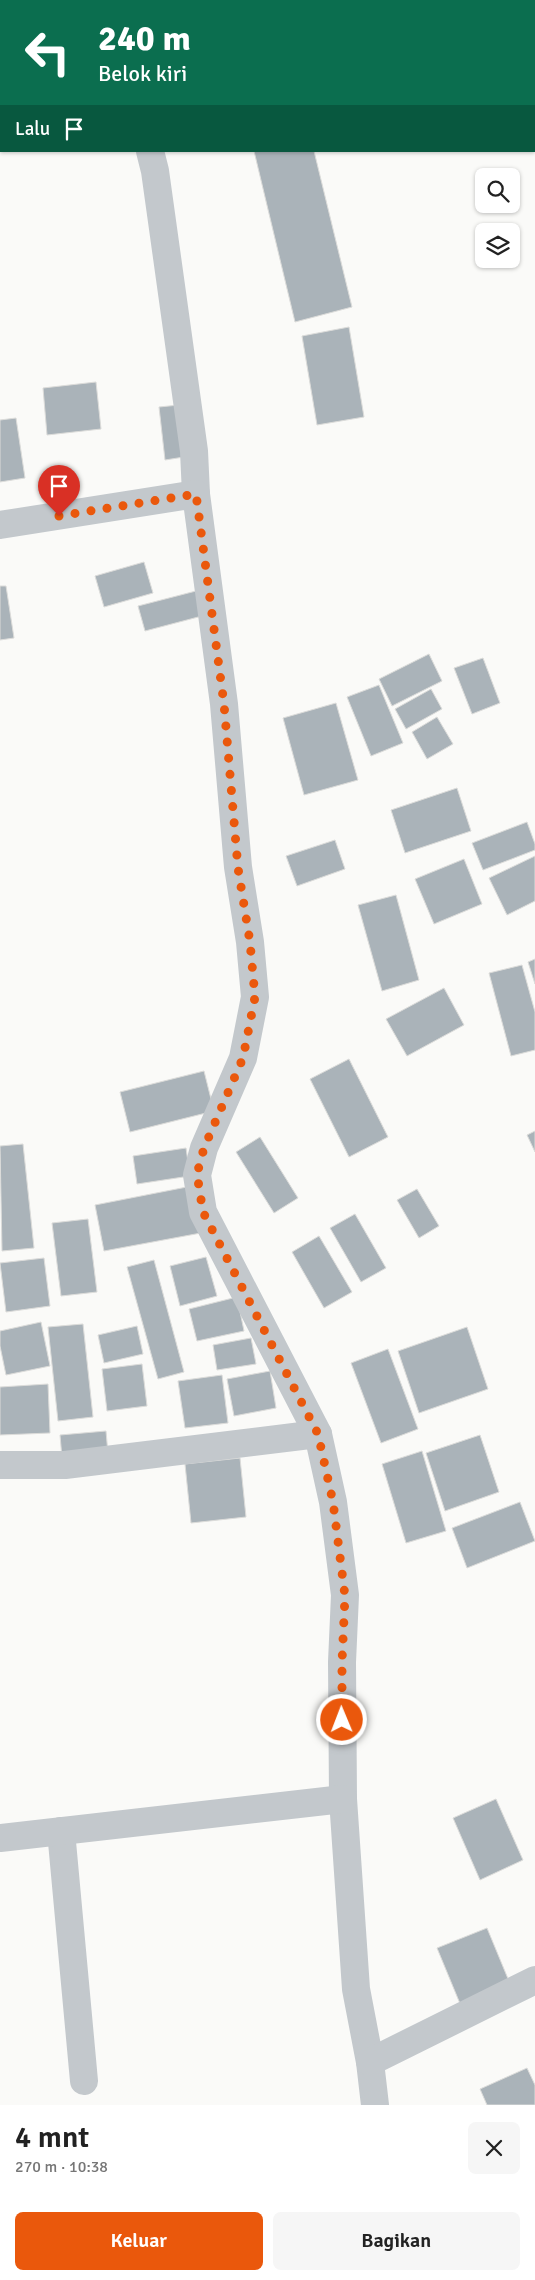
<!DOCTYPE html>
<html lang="id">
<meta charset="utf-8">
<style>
body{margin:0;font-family:Signika,sans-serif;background:#f6f6f6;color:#222;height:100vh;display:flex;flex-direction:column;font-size:19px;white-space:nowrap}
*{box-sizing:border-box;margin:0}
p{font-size:16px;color:#767676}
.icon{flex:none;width:28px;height:28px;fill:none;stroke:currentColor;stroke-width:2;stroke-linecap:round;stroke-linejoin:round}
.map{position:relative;height:2105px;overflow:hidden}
.drawer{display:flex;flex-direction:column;background:#fff;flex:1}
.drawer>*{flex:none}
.banner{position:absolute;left:0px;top:0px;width:535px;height:152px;box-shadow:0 1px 4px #0004;background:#0b6e4f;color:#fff;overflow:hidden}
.buttons{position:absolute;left:475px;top:168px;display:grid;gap:10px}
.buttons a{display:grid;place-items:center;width:45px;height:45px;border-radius:8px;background:#fff;box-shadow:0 1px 4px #0004;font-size:25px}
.pin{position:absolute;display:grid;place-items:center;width:42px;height:42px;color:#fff;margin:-51px -21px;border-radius:50% 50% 50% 0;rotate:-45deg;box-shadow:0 0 5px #0007}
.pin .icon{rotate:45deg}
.me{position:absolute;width:55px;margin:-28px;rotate:359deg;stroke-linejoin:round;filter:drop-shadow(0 0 4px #0008)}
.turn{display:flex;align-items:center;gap:18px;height:105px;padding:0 15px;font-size:22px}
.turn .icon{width:65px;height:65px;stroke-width:2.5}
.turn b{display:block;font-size:35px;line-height:42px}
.then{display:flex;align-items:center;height:48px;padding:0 15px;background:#0003;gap:10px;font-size:19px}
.round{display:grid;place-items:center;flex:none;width:52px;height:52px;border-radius:8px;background:#f6f6f6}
.head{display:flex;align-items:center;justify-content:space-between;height:85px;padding:0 15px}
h1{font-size:30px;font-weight:600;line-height:38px}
.button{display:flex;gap:10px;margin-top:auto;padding:10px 15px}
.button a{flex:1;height:58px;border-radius:8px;background:#ea580c;color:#fff;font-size:20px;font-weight:600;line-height:58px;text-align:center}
.button a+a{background:#f6f6f6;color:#222}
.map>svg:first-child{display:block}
</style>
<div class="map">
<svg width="535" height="2105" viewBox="0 0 535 2105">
<rect width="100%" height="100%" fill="#fafaf8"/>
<g fill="#aab3b9" stroke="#dcdcda">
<polygon points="0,0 2,1 0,51"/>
<polygon points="156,0 314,0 315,1 157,1"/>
<polygon points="254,151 314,151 352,307 295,322"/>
<polygon points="349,327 364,417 317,425 302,336"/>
<polygon points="96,382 101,429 47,435 43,388"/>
<polygon points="179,405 184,457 165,460 159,407"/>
<polygon points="16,418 25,478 0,482 0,420"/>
<polygon points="144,562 153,593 104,607 95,576"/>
<polygon points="0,586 6,586 14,638 0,640"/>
<polygon points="196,591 202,616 145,631 138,606"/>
<polygon points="429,654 442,681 392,706 379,679"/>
<polygon points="483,658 500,703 472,714 454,668"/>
<polygon points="379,685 403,743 371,756 347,697"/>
<polygon points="431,689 442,709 406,729 395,709"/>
<polygon points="336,703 358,780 304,795 283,718"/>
<polygon points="437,717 453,744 427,759 412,732"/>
<polygon points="457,788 471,831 405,853 391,810"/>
<polygon points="527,822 535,844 535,850 483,870 472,843"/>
<polygon points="335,840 345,869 297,886 286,856"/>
<polygon points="535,856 535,901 507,915 489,878"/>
<polygon points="464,859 482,904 434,924 415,879"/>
<polygon points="396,895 419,980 382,991 358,905"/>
<polygon points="535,959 535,984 528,962"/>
<polygon points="522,965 535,1012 535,1050 511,1056 489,973"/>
<polygon points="444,988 464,1025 407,1056 386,1019"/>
<polygon points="349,1059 388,1137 349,1157 310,1079"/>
<polygon points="204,1071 214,1111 130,1132 120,1092"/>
<polygon points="535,1131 535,1152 527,1135"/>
<polygon points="260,1137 298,1198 274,1213 236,1152"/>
<polygon points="23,1144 34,1248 2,1251 0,1146"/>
<polygon points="186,1148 190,1176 137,1184 133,1156"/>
<polygon points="192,1186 201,1233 104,1251 95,1205"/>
<polygon points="417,1189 439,1226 419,1238 397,1200"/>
<polygon points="355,1214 386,1268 361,1282 330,1228"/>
<polygon points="88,1219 97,1292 61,1296 52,1223"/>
<polygon points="319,1236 352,1292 324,1308 292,1252"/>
<polygon points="206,1257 217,1296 180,1306 170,1266"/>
<polygon points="44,1258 50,1306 6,1312 0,1263"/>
<polygon points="154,1260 184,1372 158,1379 127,1267"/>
<polygon points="237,1297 244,1331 197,1341 189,1309"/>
<polygon points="41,1322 50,1366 6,1375 0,1346 0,1331"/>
<polygon points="83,1324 93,1417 58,1421 48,1327"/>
<polygon points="137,1326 143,1354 104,1363 98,1335"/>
<polygon points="467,1327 488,1389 419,1413 398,1351"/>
<polygon points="251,1338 256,1364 217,1370 213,1345"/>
<polygon points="388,1349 418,1429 381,1443 351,1363"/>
<polygon points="142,1364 147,1406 107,1411 102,1369"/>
<polygon points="270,1371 276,1408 234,1416 227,1379"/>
<polygon points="222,1375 228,1423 185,1428 178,1381"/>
<polygon points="48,1384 50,1433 0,1435 0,1387"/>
<polygon points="106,1431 108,1454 62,1458 60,1435"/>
<polygon points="480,1435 499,1492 445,1511 426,1453"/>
<polygon points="422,1451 446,1531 406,1543 382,1464"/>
<polygon points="240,1458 246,1517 191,1523 185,1464"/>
<polygon points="520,1502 535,1541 467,1568 452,1528"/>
<polygon points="496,1799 523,1860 480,1880 453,1818"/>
<polygon points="487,1928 511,1986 461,2006 437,1948"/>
<polygon points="527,2068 535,2085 535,2105 487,2105 480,2089"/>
</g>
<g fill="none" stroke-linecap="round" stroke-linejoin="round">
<g stroke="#c3c8cc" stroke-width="28">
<polyline points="111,0 111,1"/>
<polyline points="150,151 155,171 194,451 196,494"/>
<polyline points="0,525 196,494 224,704 238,867 250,942 255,997 243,1058 204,1148 197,1175 203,1212 318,1434 333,1502 345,1595 342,1662 343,1799 356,1989 370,2062 375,2105"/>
<polyline points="0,1465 65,1465 318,1434"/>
<polyline points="61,1831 84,2081"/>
<polyline points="0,1838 343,1799"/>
<polyline points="370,2062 535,1980"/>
</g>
</g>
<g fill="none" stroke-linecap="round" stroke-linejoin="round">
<polyline stroke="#ea580c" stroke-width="9" stroke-dasharray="0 16.2" points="59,516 196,494 224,704 238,868 250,942 255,997 243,1058 204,1148 197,1174 203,1212 318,1434 333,1502 345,1596 342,1662 342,1720"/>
</g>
</svg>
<div class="buttons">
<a><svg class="icon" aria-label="search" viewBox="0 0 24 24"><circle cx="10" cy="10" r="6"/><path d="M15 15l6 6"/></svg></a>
<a><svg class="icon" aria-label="layers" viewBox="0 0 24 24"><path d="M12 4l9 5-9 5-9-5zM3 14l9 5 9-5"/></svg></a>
</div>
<div class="pin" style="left:59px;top:516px;background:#d93025"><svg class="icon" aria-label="arrive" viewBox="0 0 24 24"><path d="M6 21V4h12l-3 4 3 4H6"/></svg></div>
<svg class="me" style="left:342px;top:1720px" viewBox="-20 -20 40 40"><circle r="17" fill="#ea580c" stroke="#fff" stroke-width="3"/><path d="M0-11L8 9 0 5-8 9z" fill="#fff"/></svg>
<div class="banner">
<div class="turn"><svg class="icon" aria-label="left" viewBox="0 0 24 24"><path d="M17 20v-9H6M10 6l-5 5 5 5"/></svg><div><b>240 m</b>Belok kiri</div></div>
<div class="then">Lalu<svg class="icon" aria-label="arrive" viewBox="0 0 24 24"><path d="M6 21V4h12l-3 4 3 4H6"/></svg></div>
</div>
</div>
<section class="drawer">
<div class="head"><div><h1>4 mnt</h1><p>270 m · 10:38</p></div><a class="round"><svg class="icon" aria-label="close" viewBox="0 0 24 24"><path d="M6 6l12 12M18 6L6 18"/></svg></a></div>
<div class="button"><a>Keluar</a><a>Bagikan</a></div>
</section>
